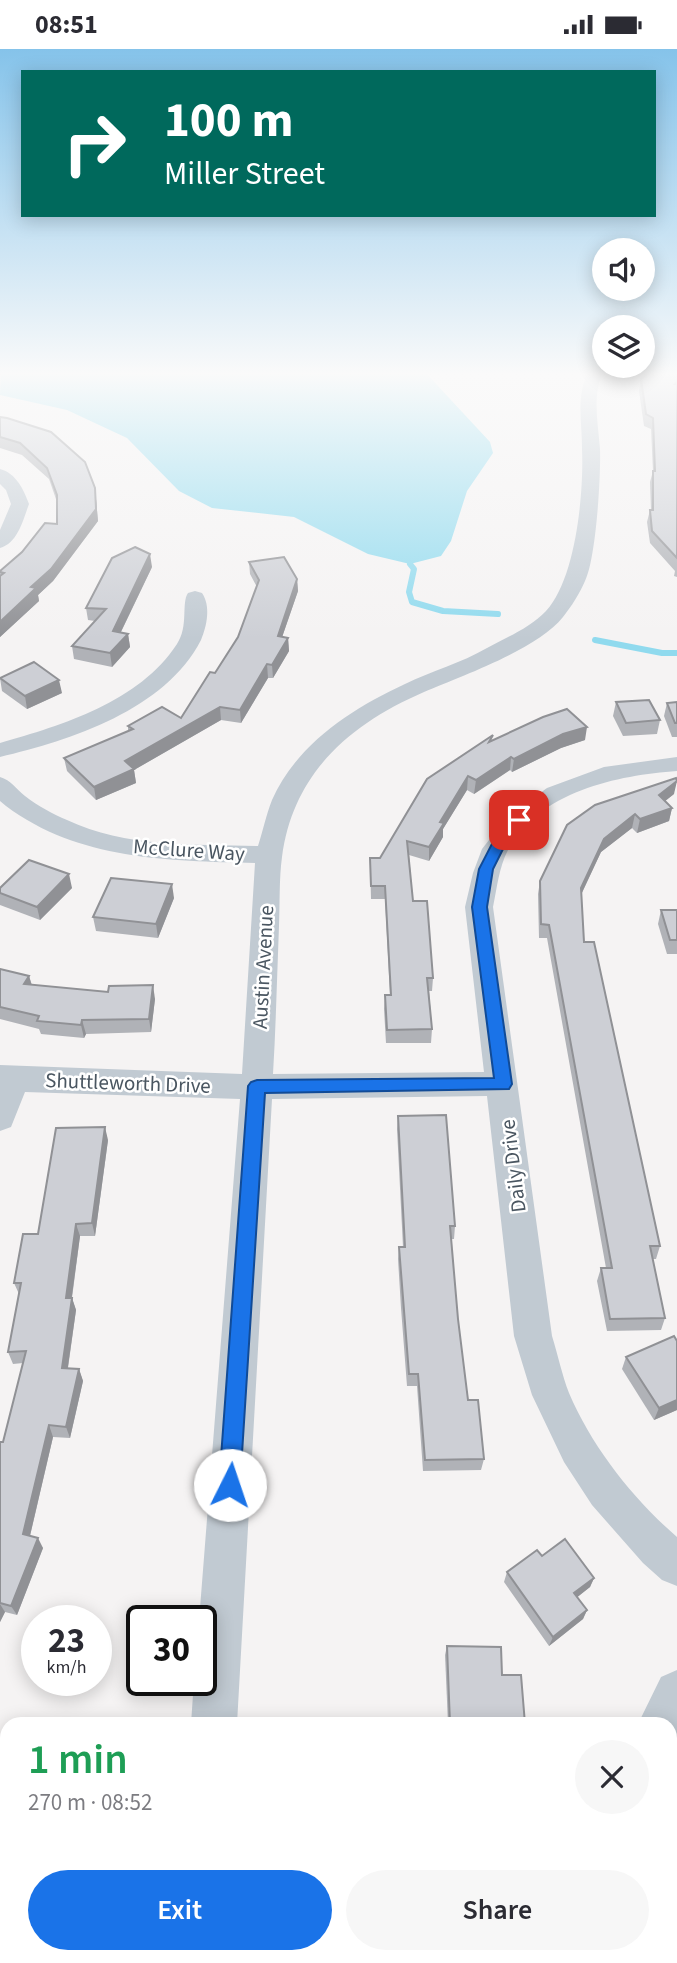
<!DOCTYPE html>
<meta charset="utf-8">
<style>
body{margin:0;font-family:"Source Sans 3",sans-serif;background:#f7f7f7;color:#2b2b33;height:100vh;display:flex;flex-direction:column;font-size:26px;white-space:nowrap}
*{box-sizing:border-box;margin:0}
p{font-size:23px;color:#7c7c81}
.icon{flex:none;width:38px;height:38px;fill:none;stroke:currentColor;stroke-width:2;stroke-linecap:round;stroke-linejoin:round}
.map{position:relative;flex:1;overflow:hidden}
.side{position:absolute;left:0px;top:1668px;width:677px;height:247px;display:flex;flex-direction:column;background:#fff;border-radius:21px 21px 0 0;box-shadow:0 4px 18px #0003}
.side>*{flex:none}
.hud{position:absolute;left:21px;top:21px;width:635px;height:147px;border-radius:0px;box-shadow:0 4px 18px #0003;background:#00695c;color:#fff;overflow:hidden}
.controls{position:absolute;left:592px;top:189px;display:grid;gap:14px}
.controls a{display:grid;place-items:center;width:63px;height:63px;border-radius:50%;background:#fff;box-shadow:0 4px 18px #0003;font-size:35px}
.speed{position:absolute;left:21px;top:1556px;display:flex;gap:14px;font-size:35px;font-weight:700;text-align:center}
.speed>*{display:grid;place-content:center;width:91px;height:91px;border-radius:50%;background:#fff;box-shadow:0 4px 18px #0003;line-height:1}
.speed small{font-size:18px;font-weight:400}
.speed .limit{border:4px solid #111;border-radius:10px;background:#fff;color:#111}
.pin{position:absolute;display:grid;place-items:center;width:60px;height:60px;color:#fff;margin:-30px;border-radius:14px;box-shadow:0 4px 10px #0006}
.me{position:absolute;width:77px;margin:-38px;rotate:4deg;stroke-linejoin:round;filter:drop-shadow(0 0 5px #0008)}
.turn{display:flex;align-items:center;gap:24px;height:147px;padding:0 28px;font-size:32px}
.turn .icon{width:91px;height:91px;stroke-width:2.5}
.turn b{display:block;font-size:49px;line-height:60px}
.round{display:grid;place-items:center;flex:none;width:74px;height:74px;border-radius:37px;background:#f7f7f7}
.head{display:flex;align-items:center;justify-content:space-between;height:119px;padding:0 28px}
h1{font-size:42px;font-weight:600;line-height:52px;color:#1e9e55}
.primary-button{display:flex;gap:14px;margin-top:auto;padding:14px 28px}
.primary-button a{flex:1;height:80px;border-radius:42px;background:#1a73e8;color:#fff;font-size:28px;font-weight:600;line-height:80px;text-align:center}
.primary-button a+a{background:#f7f7f7;color:#2b2b33}
.status{display:flex;justify-content:space-between;align-items:center;height:49px;padding:0 35px;background:#fff;direction:ltr}
.status svg{height:19px;fill:currentColor}
.map>svg:first-child{display:block}
</style>
<div class="status"><b>08:51</b><svg viewBox="0 0 49 12"><path d="M0 12V9h3v3zM5 12V6h3v6zM10 12V3h3v9zM15 12V0h3v12zM26 1h20v11H26zM47 4h2v5h-2z"/></svg></div>
<div class="map">
<svg width="677" height="1914" viewBox="0 0 677 1914">
<rect width="100%" height="100%" fill="#f5f3f3"/>
<polygon fill="#90daee" points="1,322 424,322 490,393 493,404 467,442 451,492 441,507 410,515 368,505 294,468 212,459 179,442 127,389 67,361 0,346"/>
<g fill="none" stroke-linecap="round" stroke-linejoin="round">
<g stroke="#90daee" stroke-width="6">
<polyline points="410,515 414,520 409,543 412,553 443,562 498,565"/>
<polyline points="595,591 662,604 677,604"/>
</g>
<g fill="#c1cad2" fill-rule="evenodd">
<path d="M588,322H603C592,348 598,373 600,400C601,427 596,510 585,532C580,544 571,558 563,568C538,600 461,627 424,643C350,675 293,724 282,808C279,830 280,854 279,877C277,926 276,976 273,1025L484,1023L465,858L473,824L482,800L507,768L547,739L604,718L677,708V722C618,726 538,743 508,801C499,818 497,839 493,858L552,1287C558,1306 562,1326 569,1344C592,1398 633,1450 677,1488V1537L662,1531L643,1514L592,1456L564,1413L532,1346L514,1287L487,1047L272,1050L237,1675H191L194,1631H201V1572H199L240,1050L25,1043L11,1078L0,1082V1016L242,1025L255,814C169,812 78,811 6,757L0,752V728C11,731 16,740 25,747C38,757 53,765 67,771C126,799 195,795 258,797C263,782 266,766 272,751C297,695 351,660 405,635C432,622 461,614 487,599C507,588 530,579 546,562C576,530 584,443 582,400C582,372 576,348 588,322Z"/>
<path d="M0,420C16,424 24,441 29,455C23,471 18,494 0,499V481L11,455L6,441L0,435Z"/>
<path d="M195,542L202,544C211,557 207,577 201,591C165,661 71,691 0,708V694C63,676 139,653 177,595C189,577 181,554 188,544Z"/>
<polygon points="677,1621 677,1691 670,1694 670,1675 638,1675 661,1628"/>
<polygon points="183,1908 234,1908 235,1914 183,1914"/>
</g>
</g>
<g fill="#b0b2b7">
<polygon points="677,322 677,528 674,527 675,522 650,494 647,473 650,461 651,461 650,433 653,422 651,380 644,377 639,342 641,330"/>
<polygon points="0,368 95,439 98,472 53,532 38,546 39,552 0,588 0,522 57,475 57,453 49,430 22,406 0,399"/>
<polygon points="249,513 297,530 298,542 282,588 288,589 289,602 273,629 268,629 241,674 221,671 134,721 136,734 96,751 67,722 64,709 128,682 128,677 181,669 215,624 238,588 257,538 250,525"/>
<polygon points="152,518 121,583 128,585 130,598 112,618 74,610 72,597 95,572 88,571 86,559"/>
<polygon points="0,629 62,644 27,660 2,642"/>
<polygon points="616,653 660,671 657,685 623,687 613,667"/>
<polygon points="677,653 677,688 672,688 664,667 667,654"/>
<polygon points="493,691 585,691 561,699 512,723 510,721 474,745 467,741 443,780 443,788 429,812 409,806 413,852 433,929 432,942 429,942 432,980 431,994 386,994 384,960 385,946 390,946 385,850 371,850 370,809 380,809"/>
<polygon points="674,745 665,752 672,759 669,772 637,784 632,779 601,803 581,846 584,893 660,1197 656,1210 652,1210 665,1269 661,1281 607,1282 597,1232 601,1219 606,1219 547,889 539,889 538,845 540,832 567,776"/>
<polygon points="0,839 72,839 40,871 0,856"/>
<polygon points="174,849 158,889 96,882 93,868"/>
<polygon points="661,861 677,861 677,905 667,905 658,875"/>
<polygon points="0,920 29,927 32,936 155,950 151,983 86,985 84,989 41,985 39,980 0,970"/>
<polygon points="398,1067 455,1177 454,1190 451,1190 458,1270 468,1351 484,1410 481,1421 423,1422 417,1337 407,1337 401,1259 398,1210 399,1198 403,1198 397,1080"/>
<polygon points="108,1091 95,1187 80,1187 72,1249 76,1261 68,1319 79,1320 83,1332 70,1389 53,1388 30,1487 43,1499 17,1566 5,1563 0,1573 0,1393 3,1393 23,1314 13,1315 8,1303 19,1245 14,1234 38,1185"/>
<polygon points="677,1292 677,1361 654,1371 622,1320 626,1308"/>
<polygon points="542,1507 594,1529 590,1538 577,1548 587,1561 583,1570 549,1597 504,1533 507,1523"/>
<polygon points="447,1597 502,1626 525,1675 448,1675 445,1606"/>
<polygon points="671,1854 677,1854 677,1914 652,1914 651,1908 670,1908"/>
<polygon points="558,1908 569,1908 563,1913"/>
</g>
<g fill="#909195">
<polygon points="95,439 98,472 53,532 38,546 39,552 0,588 0,573 31,538"/>
<polygon points="150,505 152,518 115,595 113,582"/>
<polygon points="297,530 298,542 278,600 278,587"/>
<polygon points="128,585 130,598 112,618 110,604"/>
<polygon points="288,589 289,602 273,629 272,616"/>
<polygon points="267,615 268,629 241,674 240,661"/>
<polygon points="59,631 62,644 27,660 25,647"/>
<polygon points="220,658 221,671 134,721 136,734 96,751 94,738 125,712"/>
<polygon points="587,678 585,691 561,699 512,723 514,710 563,685"/>
<polygon points="511,708 510,721 474,745 476,731"/>
<polygon points="468,727 467,741 443,780 443,788 429,812 429,798 440,773"/>
<polygon points="677,732 674,745 655,760 659,746"/>
<polygon points="672,759 669,772 637,784 640,770"/>
<polygon points="635,765 632,779 601,803 578,852 581,839 604,790"/>
<polygon points="69,825 72,839 40,871 37,858"/>
<polygon points="172,835 174,849 158,889 156,875"/>
<polygon points="29,927 33,941 24,935"/>
<polygon points="153,936 155,950 151,983 149,970"/>
<polygon points="82,971 86,985 84,989 81,976"/>
<polygon points="105,1078 108,1091 95,1187 92,1174"/>
<polygon points="76,1175 80,1187 70,1261 66,1249"/>
<polygon points="72,1249 76,1261 66,1331 62,1319"/>
<polygon points="79,1320 83,1332 70,1389 66,1378"/>
<polygon points="677,1351 677,1361 654,1371 659,1359"/>
<polygon points="49,1376 53,1388 28,1495 23,1485"/>
<polygon points="38,1489 43,1499 17,1566 11,1557"/>
<polygon points="594,1529 590,1538 570,1554 574,1544"/>
<polygon points="0,1555 5,1563 0,1573"/>
<polygon points="587,1561 583,1570 549,1597 553,1588"/>
</g>
<g fill="#cdcfd5" stroke="#909195" stroke-width="2">
<polygon points="651,322 677,322 677,333 675,335 677,335 677,509 652,482 650,461 653,461 653,422 655,422 653,369 646,365 641,330"/>
<polygon points="0,368 7,369 51,383 85,413 95,439 96,460 51,520 31,538 36,539 0,573 0,527 4,524 0,523 0,522 22,503 45,474 57,475 57,446 47,419 20,394 0,388"/>
<polygon points="135,498 150,505 113,582 128,585 110,604 72,597 106,560 86,559 112,509"/>
<polygon points="284,508 297,530 278,587 288,589 272,616 267,615 240,661 220,658 125,712 134,720 94,738 64,709 133,680 128,677 162,658 181,669 210,623 215,624 238,588 259,531 249,513"/>
<polygon points="34,613 59,631 25,647 0,629"/>
<polygon points="649,651 660,671 626,674 616,653"/>
<polygon points="677,653 677,674 675,674 667,654"/>
<polygon points="567,660 587,678 563,685 514,710 511,708 476,731 468,727 440,773 444,774 429,798 407,792 413,852 427,852 433,929 427,929 432,980 387,981 385,946 391,946 385,837 371,837 370,809 380,809 427,730 493,686 489,693 543,668"/>
<polygon points="676,729 677,732 659,746 672,759 640,770 635,765 604,790 581,839 584,893 594,893 660,1197 650,1197 665,1269 610,1270 601,1219 612,1219 549,876 541,875 540,832 567,776 595,756"/>
<polygon points="29,811 69,825 37,858 0,844 0,839"/>
<polygon points="111,829 172,835 156,875 93,868"/>
<polygon points="661,861 677,861 677,891 670,891"/>
<polygon points="0,920 29,927 24,935 108,943 109,937 153,936 149,970 82,971 81,976 37,972 39,967 0,958"/>
<polygon points="446,1066 455,1177 450,1177 458,1270 468,1351 478,1351 484,1410 425,1411 418,1325 409,1325 399,1198 405,1198 398,1067"/>
<polygon points="105,1078 92,1174 76,1175 66,1249 72,1249 62,1319 79,1320 66,1378 49,1376 23,1485 38,1489 11,1557 0,1554 0,1393 3,1393 26,1302 8,1303 21,1234 14,1234 23,1185 38,1185 56,1079"/>
<polygon points="674,1287 677,1292 677,1351 659,1359 626,1308"/>
<polygon points="565,1490 594,1529 574,1544 587,1561 553,1588 507,1523 537,1501 542,1507"/>
<polygon points="447,1597 501,1598 502,1626 521,1626 525,1675 450,1675"/>
<polygon points="671,1854 677,1854 677,1894"/>
<polygon points="670,1901 677,1901 677,1914 659,1914 658,1908 670,1908"/>
</g>
<linearGradient id="sky" x2="0" y2="1"><stop stop-color="#85c3ea"/><stop offset="0.55" stop-color="#fafafa"/><stop offset="1" stop-color="#fafafa" stop-opacity="0"/></linearGradient>
<rect width="677" height="590" fill="url(#sky)"/>
<polygon fill="#1a73e8" stroke="#114b97" stroke-width="2" points="519,767 525,771 506,794 493,820 487,858 512,1035 509,1040 265,1044 240,1436 237,1443 230,1447 222,1443 219,1436 248,1037 251,1033 257,1031 494,1029 472,858 479,820 495,789 514,768"/>
<g text-anchor="middle" stroke-width="5" stroke-linejoin="round" paint-order="stroke">
<g font-size="21" fill="#4a5661" stroke="#fff">
<text transform="translate(189 801) rotate(4)" y="7">McClure Way</text>
<text transform="translate(263 918) rotate(-87)" y="7">Austin Avenue</text>
<text transform="translate(128 1034) rotate(2)" y="7">Shuttleworth Drive</text>
<text transform="translate(513 1117) rotate(-97)" y="7">Daily Drive</text>
</g>
</g>
</svg>
<div class="controls">
<a><svg class="icon" aria-label="sound" viewBox="0 0 24 24"><path d="M4 9h4l5-4v14l-5-4H4zM17 9q2 3 0 6"/></svg></a>
<a><svg class="icon" aria-label="layers" viewBox="0 0 24 24"><path d="M12 4l9 5-9 5-9-5zM3 14l9 5 9-5"/></svg></a>
</div>
<div class="speed"><div>23<small>km/h</small></div><div class="limit">30</div></div>
<div class="pin" style="left:519px;top:771px;background:#d93025"><svg class="icon" aria-label="arrive" viewBox="0 0 24 24"><path d="M6 21V4h12l-3 4 3 4H6"/></svg></div>
<svg class="me" style="left:230px;top:1436px" viewBox="-20 -20 40 40"><circle r="19" fill="#fff"/><path d="M0-13L10 11 0 6-10 11z" fill="#1a73e8"/></svg>
<div class="hud">
<div class="turn"><svg class="icon" aria-label="right" viewBox="0 0 24 24"><path d="M7 20v-9h11M14 6l5 5-5 5"/></svg><div><b>100 m</b>Miller Street</div></div>
</div>
<section class="side">
<div class="head"><div><h1>1 min</h1><p>270 m · 08:52</p></div><a class="round"><svg class="icon" aria-label="close" viewBox="0 0 24 24"><path d="M6 6l12 12M18 6L6 18"/></svg></a></div>
<div class="primary-button"><a>Exit</a><a>Share</a></div>
</section>
</div>
